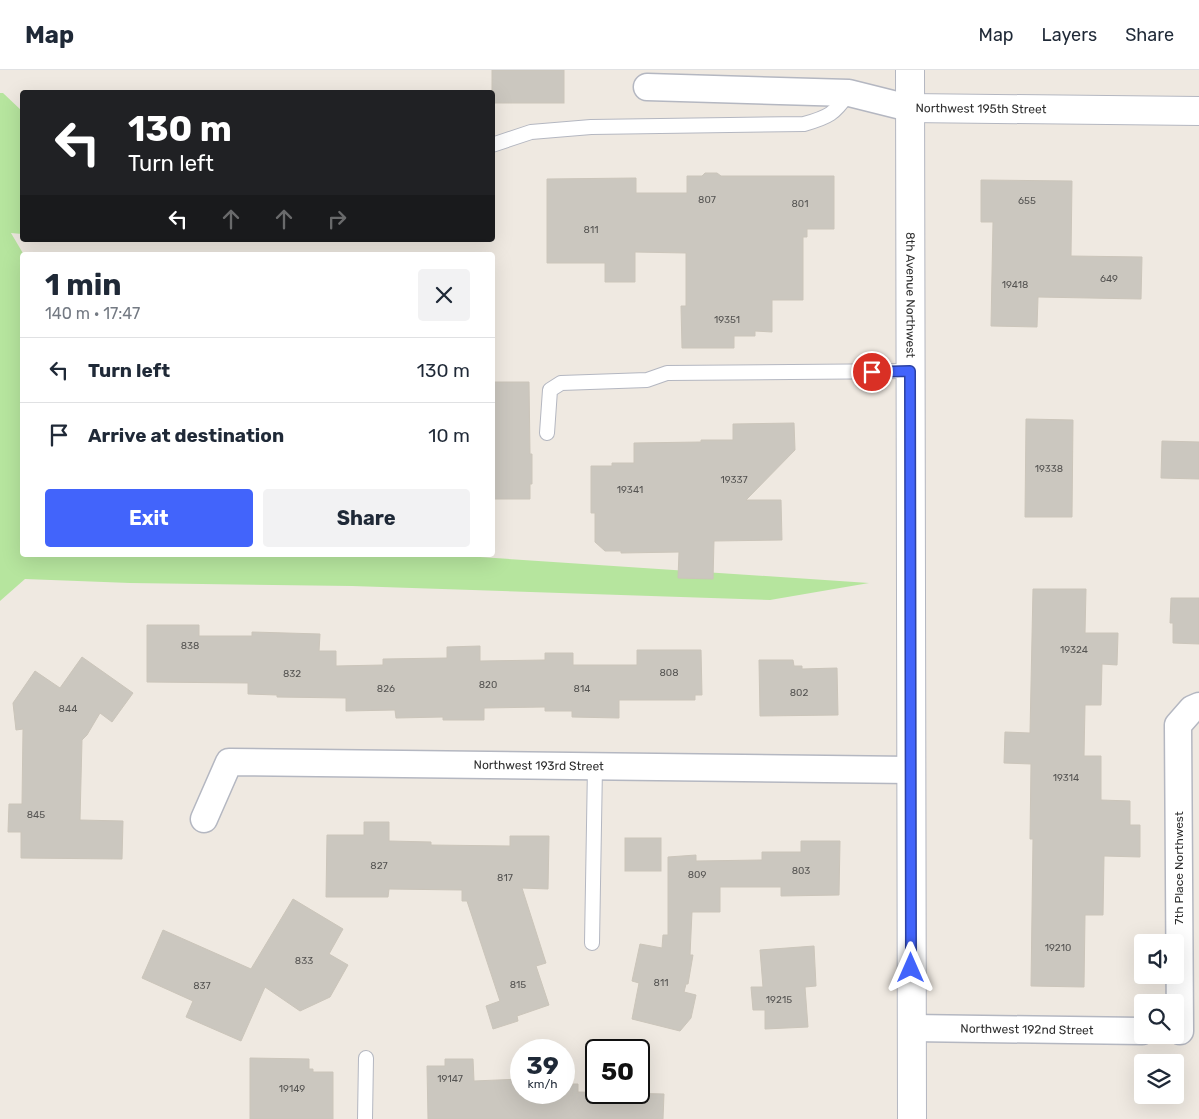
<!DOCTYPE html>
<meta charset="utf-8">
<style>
body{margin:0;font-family:Rubik,sans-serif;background:#f2f2f3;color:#1f2937;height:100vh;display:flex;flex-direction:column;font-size:19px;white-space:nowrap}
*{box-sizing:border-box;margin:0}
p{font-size:16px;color:#747a83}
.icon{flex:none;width:28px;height:28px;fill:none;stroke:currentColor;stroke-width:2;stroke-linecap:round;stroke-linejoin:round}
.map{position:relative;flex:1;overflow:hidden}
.panel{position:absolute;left:20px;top:182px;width:475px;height:305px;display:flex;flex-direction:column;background:#fff;border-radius:5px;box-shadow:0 5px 20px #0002}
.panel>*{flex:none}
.guide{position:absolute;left:20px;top:20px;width:475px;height:152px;border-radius:5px;box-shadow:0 5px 20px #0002;background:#202124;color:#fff;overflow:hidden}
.tools{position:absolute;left:1134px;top:864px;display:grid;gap:10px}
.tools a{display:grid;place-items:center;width:50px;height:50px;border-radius:5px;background:#fff;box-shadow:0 5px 20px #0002;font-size:25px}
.speed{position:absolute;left:510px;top:969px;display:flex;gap:10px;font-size:25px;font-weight:700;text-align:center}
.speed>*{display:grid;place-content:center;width:65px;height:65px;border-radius:50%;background:#fff;box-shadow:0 5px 20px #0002;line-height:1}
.speed small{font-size:12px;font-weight:400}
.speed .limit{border:2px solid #111;border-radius:8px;background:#fff;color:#111}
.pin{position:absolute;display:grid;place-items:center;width:42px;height:42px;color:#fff;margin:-21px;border:2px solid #fff;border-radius:50%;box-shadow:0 1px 5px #0007}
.me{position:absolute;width:55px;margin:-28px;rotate:0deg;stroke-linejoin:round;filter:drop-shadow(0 0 4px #0008)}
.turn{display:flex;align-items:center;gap:18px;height:105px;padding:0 25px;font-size:22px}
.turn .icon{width:65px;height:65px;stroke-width:2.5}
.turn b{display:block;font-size:35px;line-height:42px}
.lanes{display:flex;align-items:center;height:48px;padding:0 25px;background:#0003;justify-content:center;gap:25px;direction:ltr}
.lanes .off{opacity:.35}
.round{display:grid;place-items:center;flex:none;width:52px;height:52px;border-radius:5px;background:#f2f2f3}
.head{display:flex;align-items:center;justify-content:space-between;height:85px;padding:0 25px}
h1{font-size:30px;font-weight:700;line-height:38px}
.cta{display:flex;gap:10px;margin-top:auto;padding:10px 25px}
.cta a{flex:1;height:58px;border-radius:5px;background:#4264fb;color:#fff;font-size:20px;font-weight:700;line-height:58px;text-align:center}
.cta a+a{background:#f2f2f3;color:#1f2937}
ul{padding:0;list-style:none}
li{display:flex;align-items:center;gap:15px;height:65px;padding:0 25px;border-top:1px solid #e0e1e3}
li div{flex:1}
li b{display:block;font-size:19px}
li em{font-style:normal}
header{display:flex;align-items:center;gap:30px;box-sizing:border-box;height:70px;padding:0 25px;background:#fff;border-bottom:1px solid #e0e1e3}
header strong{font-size:24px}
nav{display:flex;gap:28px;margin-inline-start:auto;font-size:18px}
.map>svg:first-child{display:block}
</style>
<header>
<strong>Map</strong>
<nav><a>Map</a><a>Layers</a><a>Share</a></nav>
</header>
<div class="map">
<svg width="1199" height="1049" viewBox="0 0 1199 1049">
<rect width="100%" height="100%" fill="#efe9e1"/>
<polygon fill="#b6e59e" points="0,23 3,23 22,41 22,164 11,163 24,185 22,185 22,485 450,485 869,513 770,530 352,516 130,513 25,509 0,531"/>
<g fill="#cbc7bf" stroke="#cbc5ba">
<rect x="492" y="0" width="72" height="33"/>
<polygon points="705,103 717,103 721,106 834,106 834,159 807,159 807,167 803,167 803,230 772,230 772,262 755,261 755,266 734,266 734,278 682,278 681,236 686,236 686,183 635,182 635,212 605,212 605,193 547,193 547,109 636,108 636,123 687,123 687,106 702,106"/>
<polygon points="981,110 1072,111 1071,186 1142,187 1141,229 1038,227 1037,257 991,256 993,152 981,152"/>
<polygon points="492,312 529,312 530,384 532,384 532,414 530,414 530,429 492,429"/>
<polygon points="1026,349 1073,350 1072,447 1025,447"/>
<polygon points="794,353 795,380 746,430 781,430 782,470 714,471 713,509 678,508 679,482 621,483 621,481 605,481 595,472 595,443 591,443 591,396 612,396 612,393 634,393 634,373 701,372 701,370 733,370 733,354"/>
<polygon points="1162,371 1199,372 1199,409 1161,408"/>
<polygon points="1033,519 1086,519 1085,563 1118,563 1117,595 1102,594 1101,635 1085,635 1084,686 1101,686 1101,730 1130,731 1130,755 1140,755 1140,787 1104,786 1103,845 1085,845 1084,917 1031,916 1033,769 1030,769 1031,694 1004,693 1005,662 1030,663"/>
<polygon points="1171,528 1199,528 1199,574 1173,573 1173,553 1170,553"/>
<polygon points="147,555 199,555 199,566 252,566 252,562 320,564 319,581 336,581 336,596 383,595 383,589 447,588 447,577 480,576 480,591 545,590 545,583 573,583 573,595 637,595 637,580 701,580 702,625 695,625 695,630 619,630 619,648 572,647 572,641 545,641 545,637 484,638 484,650 443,650 443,647 396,648 395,640 346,641 346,628 277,627 277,625 248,624 248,613 147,612"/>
<polygon points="82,587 133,623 112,652 100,643 87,665 82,670 80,750 123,751 122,789 21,788 21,762 8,762 9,734 22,734 23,659 16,660 13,633 35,601 60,618"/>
<polygon points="759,590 793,590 794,596 802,596 802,599 837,598 838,645 760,646"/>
<polygon points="364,752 389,752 389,771 431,772 431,775 510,776 510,766 549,766 548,819 522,818 546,893 536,896 549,935 517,946 518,951 493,959 486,936 500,931 467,831 462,831 462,820 389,819 388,827 326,827 327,765 364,765"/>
<rect x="625" y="768" width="36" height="33"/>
<polygon points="801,771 840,771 839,825 781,826 781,817 720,817 720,842 692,842 690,885 693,885 688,914 686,914 684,922 696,925 691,948 680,961 632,949 639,913 632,911 640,874 662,878 663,865 668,865 668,787 696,785 696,791 762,790 762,782 801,782"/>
<polygon points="293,829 343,859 329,884 348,895 330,927 300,941 265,917 241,971 186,947 193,931 142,908 163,860 251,899"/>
<polygon points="814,876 816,916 805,917 808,957 765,959 765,940 753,940 751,917 763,917 760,880"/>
<polygon points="250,988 309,989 309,999 313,999 313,1002 333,1002 333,1049 250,1049"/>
<polygon points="445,989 473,989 474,1011 521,1009 521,1022 564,1022 564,1014 578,1014 578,1022 664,1024 663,1049 428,1049 427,996 445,996"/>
</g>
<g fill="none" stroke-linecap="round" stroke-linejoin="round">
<g stroke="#b4b7c1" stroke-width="16">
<g id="service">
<path d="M492,75L531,62L591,57L804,54C829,47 834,44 849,23"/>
<polyline points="547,363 550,320 561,313 647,310 667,303 910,301"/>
<polyline points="592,873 595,696"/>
<polyline points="365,1049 366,988"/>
</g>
</g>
<g stroke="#b4b7c1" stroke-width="29">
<g id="minor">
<polyline points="647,17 849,23 909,38"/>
<path id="s1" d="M204,749L229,692L911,700"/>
<path id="s2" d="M912,958L1142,961"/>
<polyline points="1180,961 1178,655 1192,639 1199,636"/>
</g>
</g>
<g stroke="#b4b7c1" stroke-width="30">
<g id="tertiary">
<path id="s3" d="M909,38L1199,41"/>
</g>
</g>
<g stroke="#b4b7c1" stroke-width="30">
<g id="secondary">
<path id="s4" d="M910,0L912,1049"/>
</g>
</g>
<use href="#service" stroke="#fff" stroke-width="14"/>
<use href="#minor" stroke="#fff" stroke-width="26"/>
<use href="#tertiary" stroke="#fff" stroke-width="28"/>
<use href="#secondary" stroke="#fff" stroke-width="28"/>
</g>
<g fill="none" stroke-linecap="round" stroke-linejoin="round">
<g stroke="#2b41a3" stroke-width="12">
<polyline id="route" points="872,302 910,301 911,898"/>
</g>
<use href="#route" stroke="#4264fb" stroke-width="9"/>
</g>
<g text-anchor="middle" stroke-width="4" stroke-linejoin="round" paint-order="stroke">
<g font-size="10" fill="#555452">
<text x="707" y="133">807</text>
<text x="1027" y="134">655</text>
<text x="800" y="137">801</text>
<text x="591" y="163">811</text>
<text x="1109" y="212">649</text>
<text x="1015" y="218">19418</text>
<text x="727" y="253">19351</text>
<text x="1049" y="402">19338</text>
<text x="734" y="413">19337</text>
<text x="630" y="423">19341</text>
<text x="190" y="579">838</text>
<text x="1074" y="583">19324</text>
<text x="669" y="606">808</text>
<text x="292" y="607">832</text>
<text x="488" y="618">820</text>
<text x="386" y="622">826</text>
<text x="582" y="622">814</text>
<text x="799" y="626">802</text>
<text x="68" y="642">844</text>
<text x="1066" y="711">19314</text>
<text x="36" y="748">845</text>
<text x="379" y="799">827</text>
<text x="801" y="804">803</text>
<text x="697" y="808">809</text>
<text x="505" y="811">817</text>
<text x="1058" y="881">19210</text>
<text x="304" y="894">833</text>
<text x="661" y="916">811</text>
<text x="518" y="918">815</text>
<text x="202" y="919">837</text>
<text x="779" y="933">19215</text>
<text x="450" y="1012">19147</text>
<text x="292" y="1022">19149</text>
</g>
<g font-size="12" fill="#2e2e2e" stroke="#fff">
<text dy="4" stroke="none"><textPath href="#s3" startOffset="72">Northwest 195th Street</textPath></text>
<text dy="4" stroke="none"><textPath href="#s4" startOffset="225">8th Avenue Northwest</textPath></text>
<text dy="4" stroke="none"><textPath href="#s1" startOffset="372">Northwest 193rd Street</textPath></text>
<text transform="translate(1179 798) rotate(-90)" y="4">7th Place Northwest</text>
<text dy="4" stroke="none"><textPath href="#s2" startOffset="115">Northwest 192nd Street</textPath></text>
</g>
</g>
</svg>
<div class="tools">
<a><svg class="icon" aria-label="sound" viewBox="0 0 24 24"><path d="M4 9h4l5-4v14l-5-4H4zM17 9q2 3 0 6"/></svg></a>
<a><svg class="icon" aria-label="search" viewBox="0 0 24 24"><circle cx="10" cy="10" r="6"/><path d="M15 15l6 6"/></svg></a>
<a><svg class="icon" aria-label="layers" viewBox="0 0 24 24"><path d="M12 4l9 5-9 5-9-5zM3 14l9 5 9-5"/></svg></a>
</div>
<div class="speed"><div>39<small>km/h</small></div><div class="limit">50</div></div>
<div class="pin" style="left:872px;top:302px;background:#d93025"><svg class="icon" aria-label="arrive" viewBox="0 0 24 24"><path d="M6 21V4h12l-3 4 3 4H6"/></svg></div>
<svg class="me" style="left:911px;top:898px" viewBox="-20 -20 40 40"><path d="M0-17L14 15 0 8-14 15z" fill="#4264fb" stroke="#fff" stroke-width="4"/></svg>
<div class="guide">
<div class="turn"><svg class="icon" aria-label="left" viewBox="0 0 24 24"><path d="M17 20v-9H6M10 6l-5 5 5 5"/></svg><div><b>130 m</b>Turn left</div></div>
<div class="lanes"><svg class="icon" aria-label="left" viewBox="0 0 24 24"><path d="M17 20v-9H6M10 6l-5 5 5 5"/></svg><svg class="icon off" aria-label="ahead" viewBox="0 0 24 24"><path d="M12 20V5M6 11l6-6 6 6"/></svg><svg class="icon off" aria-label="ahead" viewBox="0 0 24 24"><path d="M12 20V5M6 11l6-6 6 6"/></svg><svg class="icon off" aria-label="right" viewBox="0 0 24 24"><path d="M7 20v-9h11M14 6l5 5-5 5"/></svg></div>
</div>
<section class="panel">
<div class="head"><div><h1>1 min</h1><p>140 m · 17:47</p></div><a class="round"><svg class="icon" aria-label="close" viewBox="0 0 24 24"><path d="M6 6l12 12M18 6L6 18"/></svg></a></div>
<ul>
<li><svg class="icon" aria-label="left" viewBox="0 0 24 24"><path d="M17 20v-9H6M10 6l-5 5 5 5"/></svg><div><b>Turn left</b></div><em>130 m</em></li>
<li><svg class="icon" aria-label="arrive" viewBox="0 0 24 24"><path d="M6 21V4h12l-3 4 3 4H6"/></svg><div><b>Arrive at destination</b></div><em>10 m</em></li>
</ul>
<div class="cta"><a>Exit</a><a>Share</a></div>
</section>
</div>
